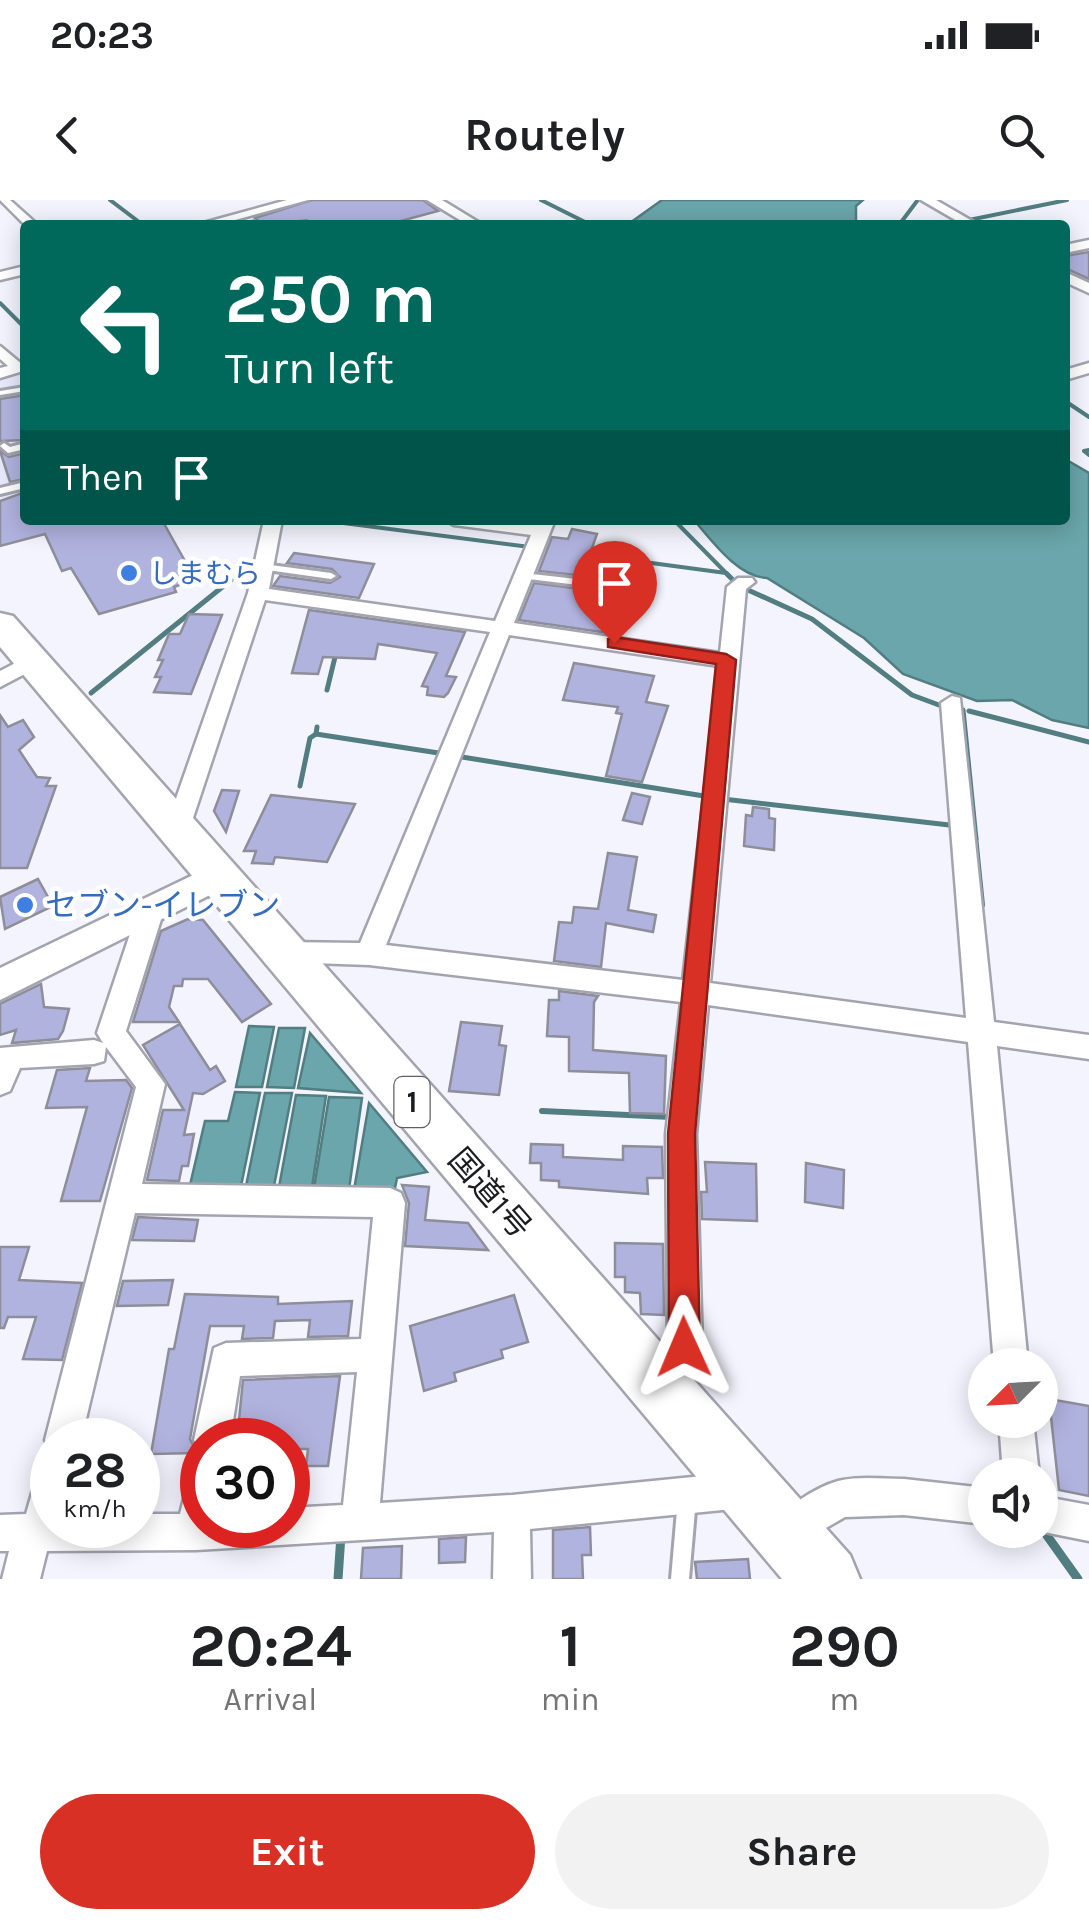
<!DOCTYPE html>
<meta charset="utf-8">
<style>
body{margin:0;font-family:Karla,"Noto Sans JP",sans-serif;background:#f2f2f2;color:#202124;height:100vh;display:flex;flex-direction:column;font-size:38px;white-space:nowrap}
*{box-sizing:border-box;margin:0}
p{font-size:32px;color:#757577}
.icon{flex:none;width:55px;height:55px;fill:none;stroke:currentColor;stroke-width:2;stroke-linecap:round;stroke-linejoin:round}
.map{position:relative;height:1379px;overflow:hidden}
.drawer{display:flex;flex-direction:column;background:#fff;flex:1}
.drawer>*{flex:none}
.banner{position:absolute;left:20px;top:20px;width:1050px;height:305px;border-radius:10px;box-shadow:0 5px 25px #0003;background:#00695c;color:#fff;overflow:hidden}
.needle{width:65px;rotate:246deg}
.buttons{position:absolute;left:968px;top:1148px;display:grid;gap:20px}
.buttons a{display:grid;place-items:center;width:90px;height:90px;border-radius:50%;background:#fff;box-shadow:0 5px 25px #0003;font-size:50px}
.speed{position:absolute;left:30px;top:1218px;display:flex;gap:20px;font-size:50px;font-weight:700;text-align:center}
.speed>*{display:grid;place-content:center;width:130px;height:130px;border-radius:50%;background:#fff;box-shadow:0 5px 25px #0003;line-height:1}
.speed small{font-size:25px;font-weight:400}
.speed .limit{border:15px solid #d22;background:#fff;color:#111}
.pin{position:absolute;display:grid;place-items:center;width:85px;height:85px;color:#fff;margin:-102px -42px;border-radius:50% 50% 50% 0;rotate:-45deg;box-shadow:0 0 10px #0007}
.pin .icon{rotate:45deg}
.me{position:absolute;width:110px;margin:-55px;rotate:359deg;stroke-linejoin:round;filter:drop-shadow(0 0 8px #0008)}
.turn{display:flex;align-items:center;gap:35px;height:210px;padding:0 40px;font-size:45px}
.turn .icon{width:130px;height:130px;stroke-width:2.5}
.turn b{display:block;font-size:70px;line-height:85px}
.then{display:flex;align-items:center;height:95px;padding:0 40px;background:#0003;gap:20px;font-size:38px}
.eta{display:flex;justify-content:space-evenly;align-items:center;height:170px;text-align:center}
.eta b{font-size:60px;font-weight:700;line-height:70px}
.cta{display:flex;gap:20px;margin-top:auto;padding:20px 40px}
.cta a{flex:1;height:115px;border-radius:60px;background:#d93025;color:#fff;font-size:40px;font-weight:700;line-height:115px;text-align:center}
.cta a+a{background:#f2f2f2;color:#202124}
.status{display:flex;justify-content:space-between;align-items:center;height:70px;padding:0 50px;background:#fff;direction:ltr}
.status svg{height:28px;fill:currentColor}
header{display:flex;justify-content:space-between;align-items:center;height:130px;padding:0 40px;background:#fff;font-size:45px;font-weight:700}
.map>svg:first-child{display:block}
</style>
<div class="status"><b>20:23</b><svg viewBox="0 0 49 12"><path d="M0 12V9h3v3zM5 12V6h3v6zM10 12V3h3v9zM15 12V0h3v12zM26 1h20v11H26zM47 4h2v5h-2z"/></svg></div>
<header><svg class="icon" aria-label="back" viewBox="0 0 24 24"><path d="M15 5l-7 7 7 7"/></svg>Routely<svg class="icon" aria-label="search" viewBox="0 0 24 24"><circle cx="10" cy="10" r="6"/><path d="M15 15l6 6"/></svg></header>
<div class="map">
<svg width="1089" height="1379" viewBox="0 0 1089 1379">
<rect width="100%" height="100%" fill="#f4f4fe"/>
<polygon fill="#e8e9fd" points="25,173 25,320 0,329 0,179"/>
<g fill="#6aa6ab" stroke="#527d81" stroke-width="2.5">
<polygon points="662,0 863,0 856,6 856,25 627,25"/>
<path d="M1065,259L1089,273V528L1052,520L1012,500L977,501L903,474L864,438L767,378C738,377 712,341 694,320H1065Z"/>
<polygon points="249,826 274,827 262,887 236,887"/>
<polygon points="279,828 305,828 294,888 267,887"/>
<polygon points="310,833 361,893 298,888"/>
<polygon points="235,892 260,893 241,986 190,985 205,921 228,921"/>
<polygon points="265,893 292,893 274,986 246,986"/>
<polygon points="296,895 326,896 312,987 279,987"/>
<polygon points="329,897 362,898 349,989 314,988"/>
<polygon points="369,903 427,972 397,978 394,993 354,990"/>
</g>
<g fill="none" stroke-linecap="round" stroke-linejoin="round">
<g stroke="#527d81" stroke-width="4">
<polyline points="110,0 143,25"/>
<polyline points="541,0 591,25"/>
<polyline points="969,20 1067,0"/>
<polyline points="899,25 917,1"/>
<polyline points="942,25 958,22"/>
<polyline points="0,103 25,128"/>
<polyline points="1065,201 1089,217"/>
<polyline points="1089,250 1084,251 1089,255"/>
<polyline points="320,320 530,347"/>
<polyline points="674,320 730,377"/>
<polyline points="629,360 726,373"/>
</g>
<g stroke="#527d81" stroke-width="5">
<polyline points="727,374 733,380"/>
<polyline points="748,390 812,419 912,495 947,508"/>
<polyline points="327,490 336,453"/>
<polyline points="91,493 231,380"/>
<polyline points="963,510 976,639"/>
<polyline points="969,511 1089,542"/>
<polyline points="317,527 316,534 445,554"/>
<polyline points="462,557 704,596"/>
<polyline points="300,586 310,538 316,534"/>
<polyline points="723,599 958,626"/>
</g>
<g stroke="#527d81" stroke-width="6">
<polyline points="975,636 982,705"/>
<polyline points="542,911 671,917"/>
</g>
<g stroke="#527d81" stroke-width="9">
<polyline points="1043,1330 1078,1379"/>
<polyline points="338,1379 341,1335"/>
</g>
</g>
<g fill="#b1b3df" stroke="#8d8e99" stroke-width="2.5">
<polygon points="312,0 423,0 438,11 386,25 308,25 307,20 263,25 255,18"/>
<polygon points="1089,52 1089,79 1065,68 1065,56"/>
<polygon points="25,195 25,240 0,241 0,199"/>
<polygon points="0,251 9,257 25,253 25,279 10,282"/>
<polygon points="25,292 25,320 162,320 195,379 174,387 176,392 99,414 71,368 62,371 45,334 0,346 0,301"/>
<polygon points="572,329 597,334 592,348 638,356 633,373 629,373 615,434 519,420 534,383 603,392 612,386 603,378 539,371 552,337 568,339"/>
<polygon points="294,353 344,360 374,364 359,398 273,386 280,376 330,383 340,377 332,369 287,363"/>
<polygon points="309,410 465,432 446,476 456,477 448,493 444,497 427,495 428,487 422,486 437,453 378,444 375,459 323,457 318,474 292,473"/>
<polygon points="189,414 222,415 191,494 154,492 161,477 155,477 163,460 158,460 169,434 180,434"/>
<polygon points="574,463 654,476 646,502 668,506 642,582 606,576 622,514 616,513 618,507 563,500"/>
<polygon points="0,515 8,527 23,520 34,537 19,550 37,577 50,578 46,586 56,586 27,668 0,668"/>
<polygon points="222,590 239,591 226,632 214,611"/>
<polygon points="632,593 650,597 642,624 623,620"/>
<polygon points="271,595 355,604 327,662 275,657 273,664 252,663 256,651 244,651"/>
<polygon points="753,607 769,609 769,618 775,619 774,650 744,646 746,615 752,616"/>
<polygon points="608,653 637,657 628,710 656,715 653,732 606,723 601,767 554,761 559,722 572,723 574,707 598,709"/>
<polygon points="38,679 53,706 5,729 0,697"/>
<polygon points="188,719 203,720 271,804 242,822 208,779 183,779 182,786 174,786 169,807 179,822 133,822 161,731"/>
<polygon points="41,784 44,807 69,809 63,831 58,839 12,843 16,830 0,835 0,804"/>
<polygon points="559,791 598,796 594,802 593,850 666,856 664,914 630,913 629,873 569,871 569,837 547,836 549,800 559,800"/>
<polygon points="461,822 502,826 499,845 506,846 499,895 449,891"/>
<polygon points="180,824 210,870 216,866 225,881 203,894 193,893 184,935 194,934 188,966 182,966 179,981 147,980 163,910 184,910 143,845"/>
<polygon points="90,868 86,881 126,880 132,888 100,1001 61,1001 87,907 46,908 57,870"/>
<polygon points="531,944 563,945 563,957 623,960 623,946 662,947 663,978 647,978 648,994 559,987 559,981 541,980 541,963 530,963"/>
<polygon points="705,962 756,964 757,1021 702,1019 701,992 707,992"/>
<polygon points="806,963 844,970 843,1008 805,1002"/>
<polygon points="402,985 429,987 425,1020 468,1023 488,1050 405,1046 409,1003"/>
<polygon points="138,1017 198,1020 194,1041 132,1040"/>
<polygon points="615,1043 663,1044 664,1115 641,1114 640,1093 625,1092 625,1077 615,1077"/>
<polygon points="0,1047 29,1047 19,1080 82,1083 62,1160 23,1159 36,1117 8,1117 4,1128 0,1128"/>
<polygon points="173,1080 168,1105 117,1106 123,1081"/>
<polygon points="185,1094 278,1097 278,1104 352,1101 348,1136 308,1137 310,1120 275,1121 273,1138 242,1139 244,1126 210,1126 190,1239 197,1253 151,1254 169,1149 174,1149"/>
<polygon points="514,1095 528,1142 501,1150 503,1158 454,1173 456,1181 424,1191 410,1126"/>
<polygon points="340,1176 328,1266 306,1266 308,1249 288,1249 288,1240 237,1240 243,1180"/>
<polygon points="1049,1199 1089,1206 1089,1296 1059,1290"/>
<polygon points="590,1327 591,1355 582,1355 583,1379 553,1379 553,1330"/>
<polygon points="466,1337 465,1362 439,1363 439,1339"/>
<polygon points="402,1346 401,1379 361,1379 363,1348"/>
<polygon points="748,1359 750,1379 697,1379 695,1362"/>
</g>
<g fill="none" stroke-linecap="round" stroke-linejoin="round">
<g stroke="#a3a4af" stroke-width="6">
<g id="lane">
<polygon points="254,22 256,25 247,25 248,24"/>
<polygon points="25,187 25,191 0,195 0,191"/>
<polygon points="25,243 25,249 8,253 0,246 4,243 10,247"/>
<polygon points="25,282 25,288 0,294 0,288"/>
<polygon points="263,364 331,373 336,376 331,379 260,369 258,367"/>
<polygon points="523,373 603,382 608,385 603,388 520,378 520,374"/>
<polygon points="687,1290 693,1293 696,1299 689,1379 671,1379 678,1299 681,1293"/>
</g>
</g>
<g stroke="#a3a4af" stroke-width="5">
<g id="street">
<polygon points="0,0 10,0 38,25 25,25"/>
<polygon points="287,0 308,0 217,25 196,25"/>
<polygon points="427,0 442,0 483,25 468,25"/>
<polygon points="921,0 936,0 979,25 964,25"/>
<polygon points="1089,40 1089,48 1065,53 1065,45"/>
<polygon points="25,66 25,74 0,80 0,72"/>
<polygon points="1065,72 1089,83 1089,93 1065,82"/>
<polygon points="0,146 23,165 23,171 0,178 0,168 8,166 0,159"/>
<polygon points="1089,163 1089,173 1065,180 1065,170"/>
<path d="M264,320H282L269,389L495,421L531,335L454,325L445,320L535,325L537,320H555L514,423L720,453L727,387L738,378H752L755,382L746,389L710,783L966,818L941,503L952,496L960,498L994,822L1089,835V859L997,846L1028,1165H994L968,842L708,805L696,934L702,1147L682,1205L670,1210L658,1205L653,1193L668,1147L666,934L681,802L369,765L283,762L274,759L270,752L274,745L283,742L360,743L490,432L265,400L189,630L177,639L165,630L248,393ZM509,435L719,466L683,780L386,745Z"/>
<polygon points="31,455 41,462 38,467 0,487 0,471"/>
<polygon points="151,700 160,703 164,710 126,831 165,884 142,984 390,988 401,993 405,1003 380,1303 512,1295 743,1272 756,1277 761,1290 756,1303 743,1308 530,1329 531,1379 493,1379 494,1332 196,1350 47,1351 40,1379 2,1379 9,1351 0,1351 0,1315 26,1314 39,1269 52,1264 52,1325 138,1325 138,1314 180,1314 189,1279 202,1274 202,1325 288,1325 288,1308 343,1305 357,1172 240,1176 230,1240 202,1240 202,1254 194,1240 214,1148 226,1143 361,1139 373,1017 135,1013 81,1240 52,1240 52,1253 45,1240 136,887 106,847 104,861 94,864 20,868 10,891 0,895 0,848 94,840 103,843 97,833 138,710 142,703"/>
<polygon points="999,1220 1033,1220 1039,1275 1003,1275"/>
<path d="M904,1279L985,1288V1324L904,1315L845,1317L786,1351L773,1346L768,1333C776,1312 816,1287 838,1281C858,1276 883,1279 904,1279Z"/>
<polygon points="1040,1296 1089,1305 1089,1341 1034,1330 1040,1330"/>
</g>
</g>
<g stroke="#a3a4af" stroke-width="5">
<polygon id="secondary" points="216,664 228,668 233,677 228,686 0,800 0,768"/>
</g>
<g stroke="#a3a4af" stroke-width="5">
<polygon id="highway" points="0,413 13,416 850,1355 860,1379 782,1379 0,447"/>
</g>
<use href="#lane" fill="#fff" fill-rule="evenodd"/>
<use href="#street" fill="#fff" fill-rule="evenodd"/>
<use href="#secondary" fill="#fff" fill-rule="evenodd"/>
<use href="#highway" fill="#fff" fill-rule="evenodd"/>
</g>
<polygon fill="#d93025" stroke="#8d1f18" stroke-width="2.5" points="614,437 726,454 736,460 695,934 700,1147 695,1158 684,1163 674,1158 669,1147 668,934 716,464 608,447 608,439"/>
<g fill="#3f7fe0" stroke="#fff" stroke-width="4">
<circle cx="129" cy="373" r="10"/>
<circle cx="25" cy="705" r="10"/>
</g>
<g text-anchor="middle" stroke-width="9" stroke-linejoin="round" paint-order="stroke">
<g font-size="28" fill="#366cbe" stroke="#fff" text-anchor="start">
<text x="149" y="383">しまむら</text>
</g>
<rect fill="#fff" stroke="#5f6063" stroke-width="2.5" x="394.5" y="877" width="35" height="50" rx="8"/>
<g font-size="30" font-weight="bold" fill="#1b1c20">
<text x="412" y="912">1</text>
</g>
<g font-size="32" fill="#366cbe" stroke="#fff" text-anchor="start">
<text x="45" y="716">セブン-イレブン</text>
</g>
<g font-size="32" fill="#1b1c20" stroke="#fff">
<text transform="translate(490 993) rotate(49)" y="11">国道1号</text>
</g>
</g>
</svg>
<div class="buttons">
<a><svg class="needle" viewBox="-14 -14 28 28"><path d="M0-13l5 13h-10z" fill="#e53935"/><path d="M0 13l5-13h-10z" fill="#757577"/></svg></a>
<a><svg class="icon" aria-label="sound" viewBox="0 0 24 24"><path d="M4 9h4l5-4v14l-5-4H4zM17 9q2 3 0 6"/></svg></a>
</div>
<div class="speed"><div>28<small>km/h</small></div><div class="limit">30</div></div>
<div class="pin" style="left:614px;top:443px;background:#d93025"><svg class="icon" aria-label="arrive" viewBox="0 0 24 24"><path d="M6 21V4h12l-3 4 3 4H6"/></svg></div>
<svg class="me" style="left:684px;top:1147px" viewBox="-20 -20 40 40"><path d="M0-17L14 15 0 8-14 15z" fill="#d93025" stroke="#fff" stroke-width="4"/></svg>
<div class="banner">
<div class="turn"><svg class="icon" aria-label="left" viewBox="0 0 24 24"><path d="M17 20v-9H6M10 6l-5 5 5 5"/></svg><div><b>250 m</b>Turn left</div></div>
<div class="then">Then<svg class="icon" aria-label="arrive" viewBox="0 0 24 24"><path d="M6 21V4h12l-3 4 3 4H6"/></svg></div>
</div>
</div>
<section class="drawer">
<div class="eta">
<div><b>20:24</b><p>Arrival</p></div>
<div><b>1</b><p>min</p></div>
<div><b>290</b><p>m</p></div>
</div>
<div class="cta"><a>Exit</a><a>Share</a></div>
</section>
